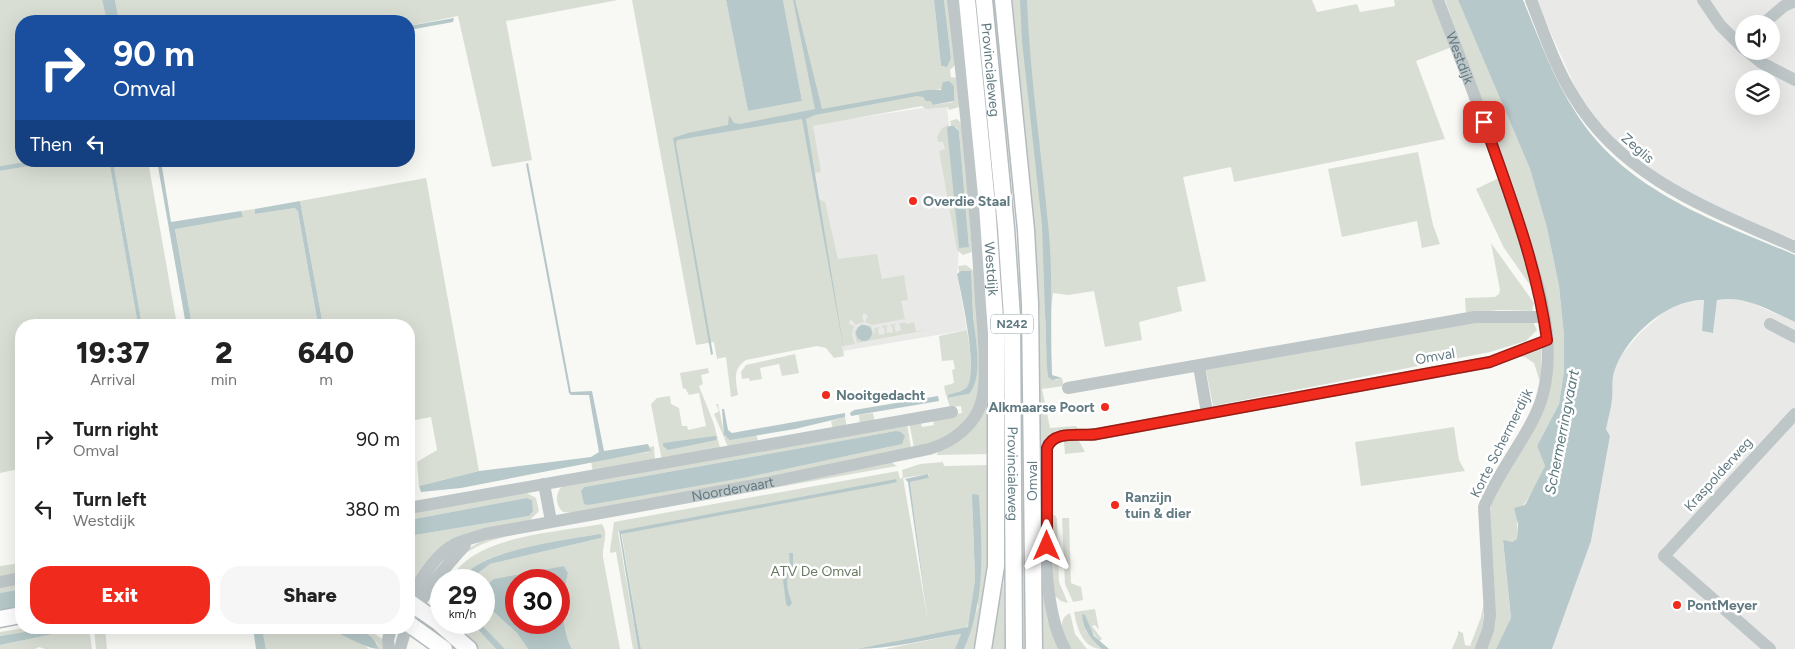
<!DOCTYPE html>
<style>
body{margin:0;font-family:Figtree,sans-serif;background:#f6f6f6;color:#222;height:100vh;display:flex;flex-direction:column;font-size:19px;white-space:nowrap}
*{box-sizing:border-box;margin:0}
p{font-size:16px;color:#767676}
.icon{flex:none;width:28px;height:28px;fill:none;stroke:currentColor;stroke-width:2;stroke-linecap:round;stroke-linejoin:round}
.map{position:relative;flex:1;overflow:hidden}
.details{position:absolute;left:15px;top:319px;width:400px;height:315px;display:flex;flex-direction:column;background:#fff;border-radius:20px;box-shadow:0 5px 20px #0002}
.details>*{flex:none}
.top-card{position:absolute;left:15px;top:15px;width:400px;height:152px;border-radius:20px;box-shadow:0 5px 20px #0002;background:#1a4fa0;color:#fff;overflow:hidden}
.controls{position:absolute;left:1735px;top:15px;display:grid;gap:10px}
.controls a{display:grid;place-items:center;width:45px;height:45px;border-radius:50%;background:#fff;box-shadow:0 5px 20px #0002;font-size:25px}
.speed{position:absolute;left:430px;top:569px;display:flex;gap:10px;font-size:25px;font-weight:700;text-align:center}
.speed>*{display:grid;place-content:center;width:65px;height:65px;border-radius:50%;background:#fff;box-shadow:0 5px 20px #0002;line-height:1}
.speed small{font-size:12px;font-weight:400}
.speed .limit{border:8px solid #d22;background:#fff;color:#111}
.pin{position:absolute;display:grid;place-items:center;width:42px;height:42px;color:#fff;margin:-21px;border-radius:10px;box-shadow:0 2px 8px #0006}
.me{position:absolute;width:55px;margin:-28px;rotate:0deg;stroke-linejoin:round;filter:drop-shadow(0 0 4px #0008)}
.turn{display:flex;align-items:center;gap:18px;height:105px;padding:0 15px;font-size:22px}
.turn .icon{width:65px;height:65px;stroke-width:2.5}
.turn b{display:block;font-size:35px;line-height:42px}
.then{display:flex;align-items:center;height:48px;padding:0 15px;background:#0003;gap:10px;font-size:19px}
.eta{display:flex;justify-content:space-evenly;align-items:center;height:85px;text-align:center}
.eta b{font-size:30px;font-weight:800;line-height:35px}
.cta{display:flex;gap:10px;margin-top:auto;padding:10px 15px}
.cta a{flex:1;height:58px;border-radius:20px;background:#f02a1d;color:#fff;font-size:20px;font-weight:800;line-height:58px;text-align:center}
.cta a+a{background:#f6f6f6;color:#222}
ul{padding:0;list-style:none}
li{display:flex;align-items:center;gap:15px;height:70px;padding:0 15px}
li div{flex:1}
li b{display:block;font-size:19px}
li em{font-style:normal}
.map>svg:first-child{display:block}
</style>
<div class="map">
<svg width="1795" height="649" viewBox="0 0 1795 649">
<rect width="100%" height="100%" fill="#f8f8f5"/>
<g fill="#e9e9e8" fill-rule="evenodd">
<path d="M1536,0H1795V240L1681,192L1610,137L1581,100ZM1744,24H1771V51H1744ZM1744,79H1771V106H1744Z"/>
<polygon points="947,104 949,126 947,128 959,248 957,274 967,330 843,351 806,126"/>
<polygon points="1728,298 1747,301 1795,322 1795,649 1552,649 1591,541 1610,436 1606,429 1612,397 1611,387 1614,369 1623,353 1640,333 1664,312 1683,303 1704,300 1702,331 1713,333 1717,300"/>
</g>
<g fill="#d9ded4" fill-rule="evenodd">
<polygon points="0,0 102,0 107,21 21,21 21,161 30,161 0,166"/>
<polygon points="115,0 618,0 506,21 532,160 492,167 458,16 409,26 409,21 119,21"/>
<path d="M632,0H726L748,111L802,101L783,0H934L941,66L944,67L951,58L944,0H951L955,65L950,70L951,77L958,78L959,107L949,110L948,107L926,109L922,106L813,126L821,172L815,173L819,199L825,202L838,259L877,254L882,279L904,275L908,300L901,301L905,319L872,325L865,322L868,316L864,313L862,316L864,322L855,325L853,321L850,320L849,324L854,326L852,334L855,344L842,346L844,356L834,358L826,348L817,346L746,360C732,369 736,381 738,395L731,397L726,357L717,359L714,342L696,345ZM954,86L953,102L933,105L930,101H926L936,90Z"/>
<polygon points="992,0 997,0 1018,204 1014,205"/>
<polygon points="1010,0 1312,0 1317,12 1357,4 1360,12 1395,6 1394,0 1434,0 1452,47 1416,61 1445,139 1234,182 1231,167 1183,177 1206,281 1177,287 1182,311 1139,322 1142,340 1105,347 1094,291 1068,295 1053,293 1050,318 1045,319 1048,377 1056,380 1062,378 1064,386 1042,389 1050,428 1076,426 1079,430 1058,430 1053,433 1044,594 1047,618 1059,649 1042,649 1037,344 1040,319 1031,206"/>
<polygon points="1445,0 1458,0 1530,169 1547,228 1559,286 1564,336 1564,371 1559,404 1537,446 1545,466 1541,477 1517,516 1517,539 1512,542 1503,541 1511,619 1496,649 1486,649 1488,524 1492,499 1548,390 1532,245 1512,183"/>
<polygon points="957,119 964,126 972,252 963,255 957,250 939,151 945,149 943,142 938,142 937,137 942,128 948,125 959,247 969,247 959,131 956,127 951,126 950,121"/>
<polygon points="1418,152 1433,225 1440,244 1422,248 1417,221 1342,237 1328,169"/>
<polygon points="59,161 109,161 138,325 21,325 21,479 19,469 0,473 0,171"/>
<polygon points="113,161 148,161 177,325 142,325"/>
<polygon points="1501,177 1535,292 1504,248 1476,189"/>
<polygon points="426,178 479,471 419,486 417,462 437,450 431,417 415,420 409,387 409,325 323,325 300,201"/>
<polygon points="295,208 298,212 318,325 192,325 175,228 242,217 241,211 255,209 255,214"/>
<polygon points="1491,243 1534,303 1532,311 1500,310 1466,313 1465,298 1495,297 1499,294 1500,290"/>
<polygon points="966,265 974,271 981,386 972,414 951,436 914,448 909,422 920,420 922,427 934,425 933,418 962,413 961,406 950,407 947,398 969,394 974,326 970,271 959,272 958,266"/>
<polygon points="1020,304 1025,326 1028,649 1022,649 1020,566"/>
<polygon points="987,309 988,454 937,455 940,447 975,425"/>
<polygon points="1474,321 1533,322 1537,330 1526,341 1490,352 1213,406 1206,370"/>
<polygon points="905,322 906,324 914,322 916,331 927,330 857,343 854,332 861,324 871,326 875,336 874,328 880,327 878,329 879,335 885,334 884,328 881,326 888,325 886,328 887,333 893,332 892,326 889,325 896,324 894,326 896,332 901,330 900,325 897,324"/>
<path d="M967,330C969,342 976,382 965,389C960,393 952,394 946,396L944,386L954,383L952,370L955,369L953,360L942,361L939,336Z"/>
<polygon points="1541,345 1541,385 1534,363 1525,357 1511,356"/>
<polygon points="795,354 799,373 782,376 779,364 760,368 762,379 750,381 749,378 742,379 741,372 746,365"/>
<polygon points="708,368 709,373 701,375 703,384 699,386 714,424 720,448 664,460 661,456 651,404 657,398 670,396 671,404 679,408 682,426 687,426 688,430 706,426 699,393 689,395 685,388 683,389 680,373"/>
<polygon points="716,404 718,404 725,437 756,434 758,441 728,447 714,414 719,411"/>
<polygon points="873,413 875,423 860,425 859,415"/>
<polygon points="845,417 847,428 833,429 831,421"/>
<path d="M907,423L911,448L837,465L572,513L563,512C555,505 555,494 562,486ZM896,431L581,491L584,487Z"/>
<polygon points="1454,427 1459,460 1465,471 1361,486 1355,442"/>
<polygon points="1067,440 1079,441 1085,452 1065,454 1064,442"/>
<polygon points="654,446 655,462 593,473 591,461 649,452 650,447"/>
<polygon points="888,460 897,466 637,512"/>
<path d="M943,462L944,466L990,465C990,526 995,591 973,649H964L978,607L972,494L975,580L969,624L966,628L856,649H641L621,531L618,532L638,649H633L616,552L610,553V550L614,522L898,471L900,479L903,477L902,470L920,464ZM929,474V478L910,482L928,621L903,478Z"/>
<polygon points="525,492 536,498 539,511 528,522 485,529 417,581 412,578 409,580 409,536 529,516 526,498 409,520 409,512"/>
<polygon points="1051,515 1055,515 1057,519 1058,545 1055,547 1051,544"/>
<polygon points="1062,518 1069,518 1071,583 1081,587 1083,600 1073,602 1065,584"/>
<path d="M602,524C609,534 602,546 603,557L620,649H572C560,626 562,598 568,573L564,566L484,589V580H469L490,564L601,538L600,534C569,539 474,551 462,580H451C470,536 559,532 602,524Z"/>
<path d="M543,527L542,530C507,536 460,541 446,580H441V596L437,595V591L433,593L434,588L462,553L481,541Z"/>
<polygon points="1051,552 1058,554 1059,582 1068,603 1061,601 1055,596"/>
<polygon points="21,563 21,576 0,580 0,566"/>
<polygon points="1003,569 1006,649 988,649 995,627"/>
<polygon points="21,582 21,589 0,593 0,586"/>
<polygon points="1486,592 1480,649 1452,649 1458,635 1458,631 1463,633 1465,645 1470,646 1481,617"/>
<polygon points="484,603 517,633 528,649 505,649 480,623 484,622"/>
<path d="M1095,609L1099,630L1095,625L1092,626L1102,639L1099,641L1089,628L1084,615L1086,631L1102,649C1083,649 1077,628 1074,612Z"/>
<path d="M1070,613L1075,634L1087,649H1071C1066,637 1054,621 1070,613Z"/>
<polygon points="450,623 472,623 496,649 478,649"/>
<polygon points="24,628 48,628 0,636 0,632"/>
<polygon points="83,628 89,628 92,649 45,649 39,647 35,649 0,649 0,645"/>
<polygon points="94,628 105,628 107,649 96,649"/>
<path d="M262,628C298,628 341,622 369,649H266Z"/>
<polygon points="354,628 366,628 385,641 386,649 379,649 377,643"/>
<path d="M961,634L955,649H885C912,644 935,638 961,634Z"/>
</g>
<g fill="#b6c8c9" fill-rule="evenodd">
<polygon points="102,0 115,0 119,21 107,21"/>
<polygon points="726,0 783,0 802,101 748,111"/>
<polygon points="793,0 795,0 822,109 928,90 941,90 943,82 949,81 954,86 954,101 933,105 930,101 926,101 923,97 917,96 815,115 806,119 845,356 802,119 677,140 676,144 713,354 711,355 673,138 688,133 728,125 729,115 734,123 740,124 815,109"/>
<polygon points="934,0 944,0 951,58 947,67 941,66"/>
<path d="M1020,0H1027C1030,78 1042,156 1049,234C1053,281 1050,328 1052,375L1062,378L1052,380L1048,377L1047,368L1042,225L1022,41Z"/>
<path d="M1458,0H1523C1539,38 1553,78 1576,113C1625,191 1715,221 1795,255V322C1770,311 1746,295 1717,300L1713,333L1702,331L1704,300C1668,299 1627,336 1615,369C1611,379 1613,389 1612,399C1611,409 1608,419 1606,429L1610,436L1591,541L1552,649H1496L1511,618L1503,540L1512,542L1517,539L1518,524L1514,508L1525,505L1545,466L1537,446L1559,404L1564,371V336L1559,286L1547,228L1530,169Z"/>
<polygon points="454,18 453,22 409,30 409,26"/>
<polygon points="949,126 954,126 959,131 969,247 959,248 947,128"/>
<polygon points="30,161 59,161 0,171 0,166"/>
<polygon points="109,161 113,161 142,325 138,325"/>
<polygon points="157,161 161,161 171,222 241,211 243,217 175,229 192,325 186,325"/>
<polygon points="528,163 571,392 592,391 604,451 648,444 651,451 461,488 421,492 419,486 479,471 591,457 599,452 589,395 571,395 569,393 526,164"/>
<polygon points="300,201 323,325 318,325 298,212 295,208 255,214 255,209"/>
<path d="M961,271H971V274C972,287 972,300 973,313C974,335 985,375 969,394L947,398L948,395C953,393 962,392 966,388C980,376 961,293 957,274Z"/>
<circle cx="864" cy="333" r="8"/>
<polygon points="938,396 939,401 851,416 850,413 854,410"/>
<polygon points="722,409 724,409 728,430 732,433 845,413 845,417 795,429 730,440 724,435"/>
<polygon points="896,431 901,432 905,436 902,444 748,477 588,505 584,504 581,491 584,487"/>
<polygon points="715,436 717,437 716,440 668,450 663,446 663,443"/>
<polygon points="928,474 929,478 910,482 928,621 908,482 905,479"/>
<polygon points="896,479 897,482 888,484 621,534 641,649 638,649 619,531"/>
<path d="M972,494L979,495C982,548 986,599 964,649H955L961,634C925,639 894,649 856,649L968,627L975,580Z"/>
<polygon points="526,498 532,500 533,511 529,516 409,536 409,520"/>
<path d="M600,534L602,536L601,538L490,564L469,580H462C474,551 569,539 600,534Z"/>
<path d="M789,553H793V570C783,578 788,592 792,603L789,607L786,604L783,580L790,565Z"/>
<path d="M564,566L568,573C562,597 560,626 572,649H528L517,633L484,603V587L494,579ZM516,580H559V622H516Z"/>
<polygon points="21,589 21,606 0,610 0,593"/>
<path d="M1082,614L1085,615L1094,636L1109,649H1102C1091,639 1083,630 1082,614Z"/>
<polygon points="472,623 480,623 505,649 496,649"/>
<polygon points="48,628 83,628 0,645 0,636"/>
<polygon points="253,628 262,628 266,649 256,649"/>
<path d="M324,628C345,627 370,626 379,649C365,649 341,632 324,628Z"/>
</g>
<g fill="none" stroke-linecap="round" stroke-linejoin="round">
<g stroke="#b4bbbe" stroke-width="19">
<g id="major">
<path id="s3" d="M967,0L987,205L996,333V566L983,649"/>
<path id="s4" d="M984,0L1006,228L1012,317L1014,649"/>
<polyline points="1003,0 1026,230 1030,303 1034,649"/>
<polyline points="409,602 438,622 469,649"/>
<polyline points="0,619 21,615"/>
<polyline points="409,624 444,649"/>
</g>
</g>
<g stroke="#bec6c8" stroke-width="12">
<path id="s1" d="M1438,0C1464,68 1491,136 1513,206C1532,264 1559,332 1543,394C1534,430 1498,470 1484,507L1490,615L1488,630L1481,649"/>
<path d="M1531,0C1544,33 1555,67 1574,97C1623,179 1712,210 1795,247"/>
<polyline points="1703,0 1720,25 1744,49"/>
<polyline points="1763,24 1784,6 1795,1"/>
<polyline points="1747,51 1762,63 1795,80"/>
<polyline points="1770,324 1795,337"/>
<polyline points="1199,366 1207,413"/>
<polyline points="1068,388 1475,317 1544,317"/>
<polyline points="544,484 551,521"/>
<polyline points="409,508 952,412"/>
<polyline points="0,582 21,578"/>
<path id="s2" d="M409,599C421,580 434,555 455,544C464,540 476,537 485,534L766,483L929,449C953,442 976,425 982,400C988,377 983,327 981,302C976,201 965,100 953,0"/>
<polyline points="409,622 432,583 465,545"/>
<polyline points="389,649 388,640 391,628"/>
<polyline points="400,649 406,628"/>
<path d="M1065,649C1038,601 1047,504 1047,448C1054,429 1081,437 1097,434L1490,362L1547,340"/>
<polyline points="1770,649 1664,556 1795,414"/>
</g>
<use href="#major" stroke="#fff" stroke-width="16"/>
</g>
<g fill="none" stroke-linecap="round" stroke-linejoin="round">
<g stroke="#9c1b13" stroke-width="12">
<path id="route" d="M1047,546V448C1054,429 1081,437 1097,434L1490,362L1547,340C1537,265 1509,193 1484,122"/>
</g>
<use href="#route" stroke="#f02a1d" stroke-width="9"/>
</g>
<g fill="#f02a1d" stroke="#fff" stroke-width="2">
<circle cx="913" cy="201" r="5"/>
<circle cx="826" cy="395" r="5"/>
<circle cx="1105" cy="407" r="5"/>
<circle cx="1115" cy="505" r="5"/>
<circle cx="1677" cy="605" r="5"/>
</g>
<g text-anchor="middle" stroke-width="5" stroke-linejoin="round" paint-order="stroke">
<rect fill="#fff" stroke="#90a2a8" stroke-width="1" x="991" y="314.5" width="42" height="19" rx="4"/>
<g font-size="12" font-weight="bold" fill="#617a82">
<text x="1012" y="328">N242</text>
</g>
<g font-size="14" fill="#617a82" stroke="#fff">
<text dy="5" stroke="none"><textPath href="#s1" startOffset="62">Westdijk</textPath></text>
<text dy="5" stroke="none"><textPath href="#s4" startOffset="70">Provincialeweg</textPath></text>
<text transform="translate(1638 148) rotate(41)" y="5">Zeglis</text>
<text dy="5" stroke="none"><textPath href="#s3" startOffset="270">Westdijk</textPath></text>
<text transform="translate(1435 356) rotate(-10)" y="5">Omval</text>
<text transform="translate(1501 443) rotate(-63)" y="5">Korte Schermerdijk</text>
<text dy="5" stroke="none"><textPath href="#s4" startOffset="475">Provincialeweg</textPath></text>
<text transform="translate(1718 474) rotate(-48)" y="5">Kraspolderweg</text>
<text transform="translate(1032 481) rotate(-90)" y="5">Omval</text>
<text dy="5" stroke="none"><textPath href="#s2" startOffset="356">Noordervaart</textPath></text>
</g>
<g font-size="14" font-weight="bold" fill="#617a82" stroke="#fff" text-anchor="start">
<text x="923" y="206">Overdie Staal</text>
<text x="836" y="400">Nooitgedacht</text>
<text x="1095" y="412" text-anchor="end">Alkmaarse Poort</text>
<text x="1125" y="502">Ranzijn<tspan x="1125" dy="16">tuin &amp; dier</tspan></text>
<text x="1687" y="610">PontMeyer</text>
</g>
<g font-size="14" fill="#697a60" stroke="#fff">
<text x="816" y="576">ATV De Omval</text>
</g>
<g font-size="15" font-style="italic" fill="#5c797d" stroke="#fff">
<text transform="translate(1562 432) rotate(-79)" y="5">Schermerringvaart</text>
</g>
</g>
</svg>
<div class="controls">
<a><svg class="icon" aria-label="sound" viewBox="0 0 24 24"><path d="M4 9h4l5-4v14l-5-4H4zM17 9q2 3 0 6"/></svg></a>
<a><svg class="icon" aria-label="layers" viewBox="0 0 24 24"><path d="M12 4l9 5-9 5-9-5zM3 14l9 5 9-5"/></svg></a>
</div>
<div class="speed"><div>29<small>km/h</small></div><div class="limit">30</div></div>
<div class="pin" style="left:1484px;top:122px;background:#d93025"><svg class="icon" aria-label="arrive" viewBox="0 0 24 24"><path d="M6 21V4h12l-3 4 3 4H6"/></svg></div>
<svg class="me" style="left:1047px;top:546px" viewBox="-20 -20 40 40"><path d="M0-17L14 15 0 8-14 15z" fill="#f02a1d" stroke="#fff" stroke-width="4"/></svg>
<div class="top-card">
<div class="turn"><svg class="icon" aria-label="right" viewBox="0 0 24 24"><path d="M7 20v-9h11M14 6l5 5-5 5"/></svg><div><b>90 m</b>Omval</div></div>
<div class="then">Then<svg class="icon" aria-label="left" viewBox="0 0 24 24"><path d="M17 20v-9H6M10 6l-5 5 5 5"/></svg></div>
</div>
<section class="details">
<div class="eta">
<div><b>19:37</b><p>Arrival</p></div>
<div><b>2</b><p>min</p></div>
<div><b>640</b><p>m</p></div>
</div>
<ul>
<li><svg class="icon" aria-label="right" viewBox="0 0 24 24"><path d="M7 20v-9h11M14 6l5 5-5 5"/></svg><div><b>Turn right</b><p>Omval</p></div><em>90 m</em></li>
<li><svg class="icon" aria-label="left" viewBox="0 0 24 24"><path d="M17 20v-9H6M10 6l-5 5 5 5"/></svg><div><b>Turn left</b><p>Westdijk</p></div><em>380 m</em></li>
</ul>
<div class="cta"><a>Exit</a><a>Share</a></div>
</section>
</div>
